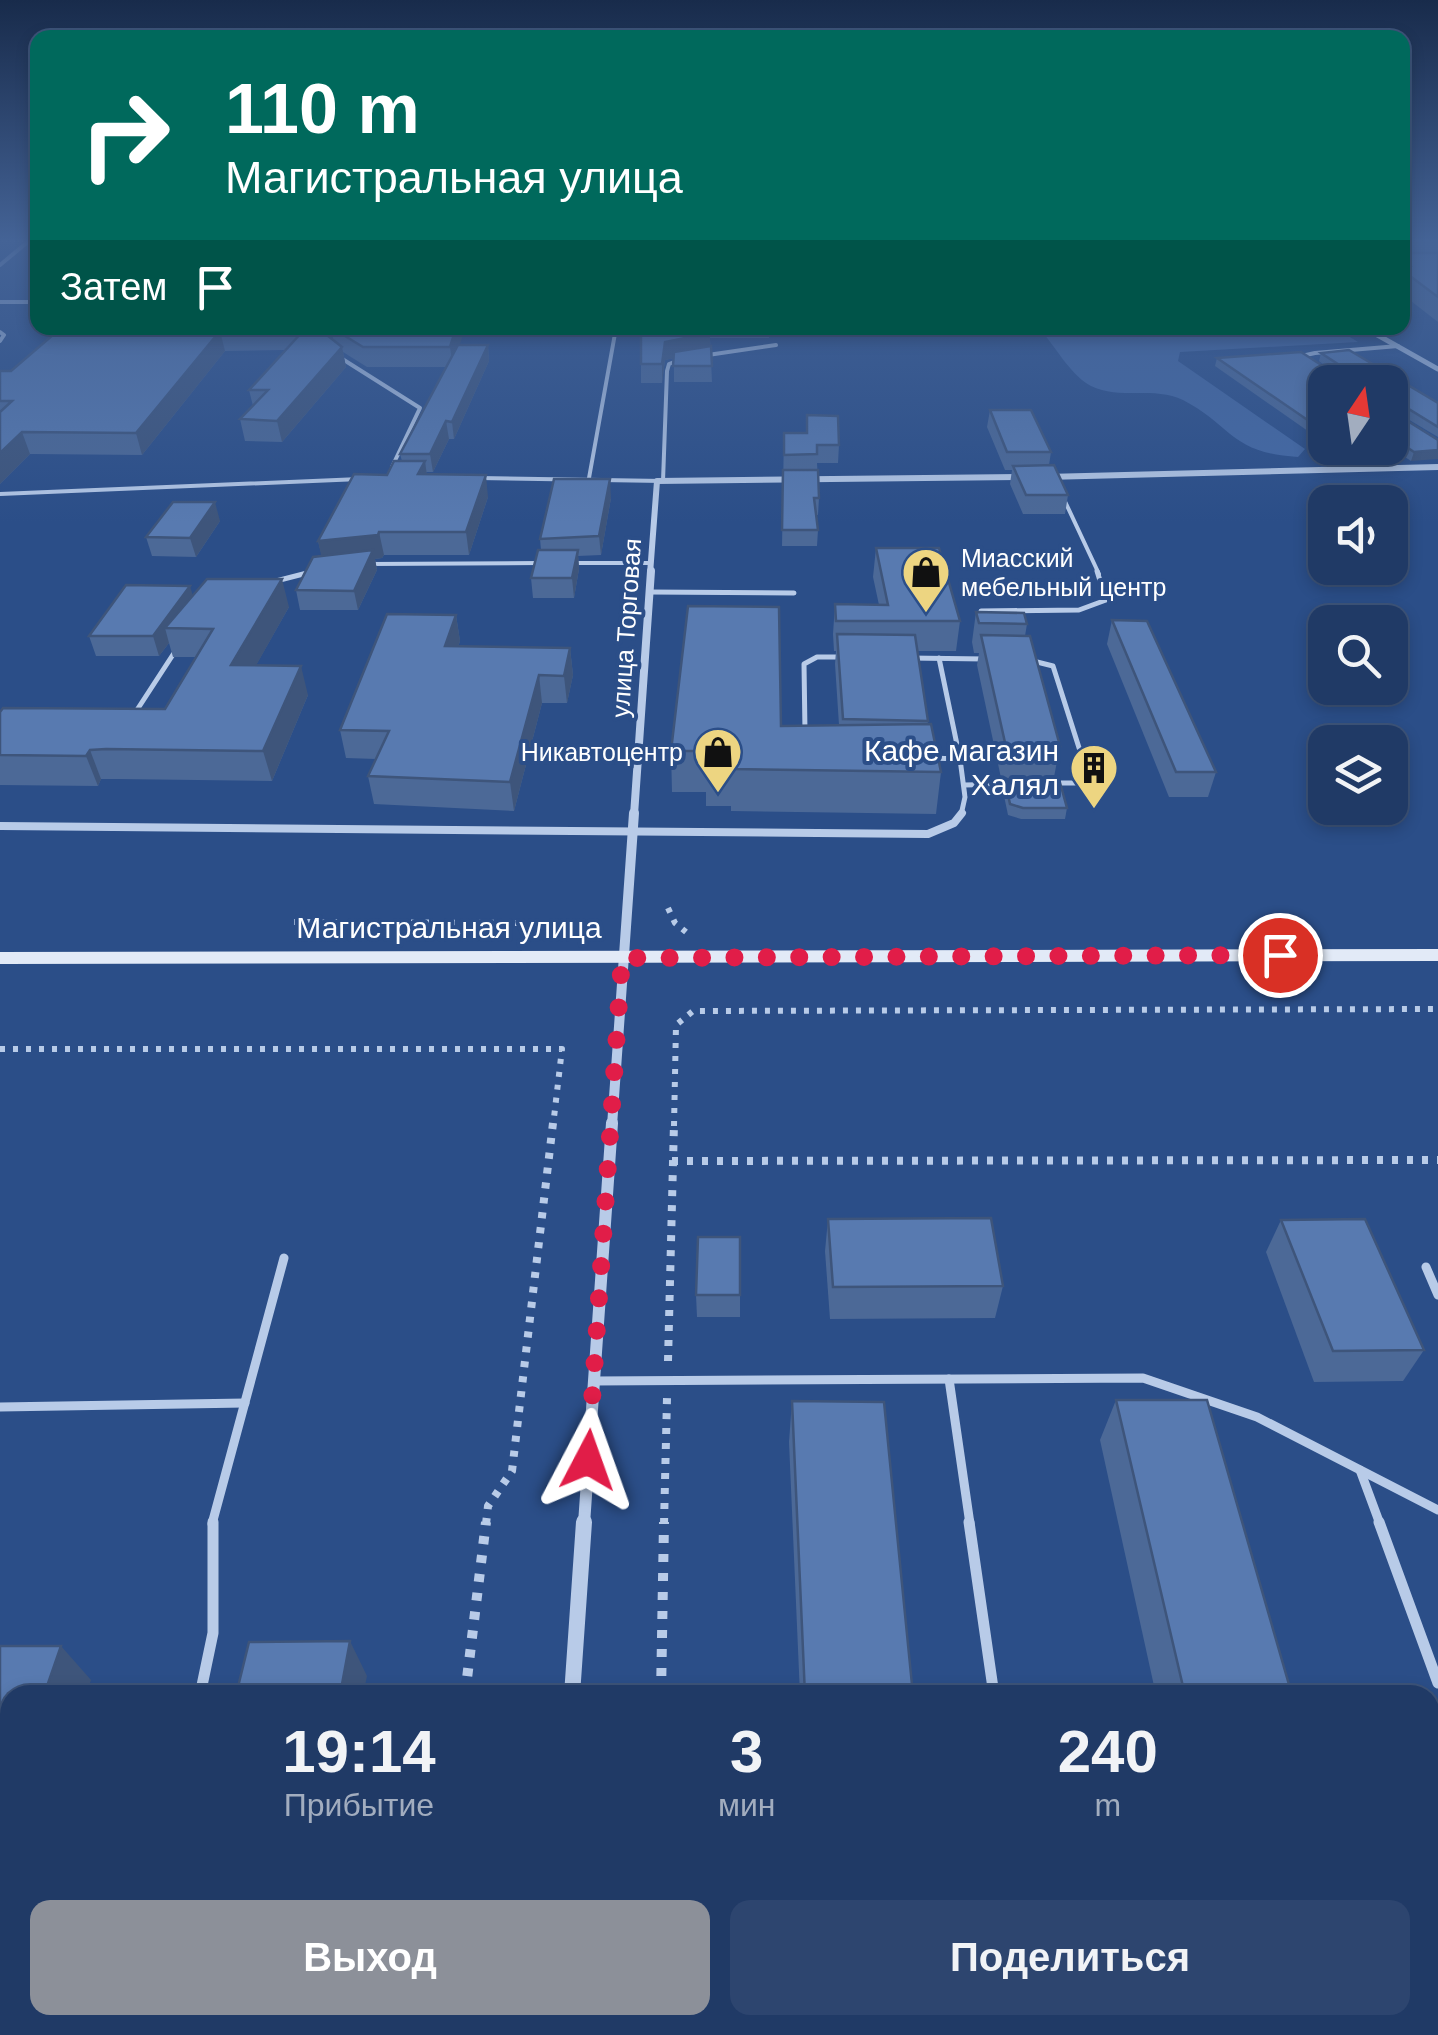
<!DOCTYPE html>
<html lang="ru">
<meta charset="utf-8">
<style>
body{margin:0;font-family:Arial,sans-serif;background:#2d456f;color:#f1f3f6;height:100vh;display:flex;flex-direction:column;font-size:38px;white-space:nowrap}
*{box-sizing:border-box;margin:0}
p{font-size:32px;color:#a2adbf}
.icon{flex:none;width:55px;height:55px;fill:none;stroke:currentColor;stroke-width:2;stroke-linecap:round;stroke-linejoin:round}
.map{position:relative;flex:1;overflow:hidden}
.details{position:absolute;left:0px;top:1685px;width:1440px;height:350px;display:flex;flex-direction:column;background:#203a66;border-radius:30px 30px 0 0;box-shadow:0 5px 15px #0003,0 0 0 2px #3d547a}
.details>*{flex:none}
.banner{position:absolute;left:30px;top:30px;width:1380px;height:305px;border-radius:20px;box-shadow:0 5px 15px #0003,0 0 0 2px #3d547a;background:#00695c;color:#fff;overflow:hidden}
.needle{width:65px;rotate:13deg}
.controls{position:absolute;left:1308px;top:365px;display:grid;gap:20px}
.controls a{display:grid;place-items:center;width:100px;height:100px;border-radius:20px;background:#203a66;box-shadow:0 5px 15px #0003,0 0 0 2px #3d547a;font-size:50px}
.pin{position:absolute;display:grid;place-items:center;width:85px;height:85px;color:#fff;margin:-42px;border:5px solid #fff;border-radius:50%;box-shadow:0 2px 10px #0007}
.me{position:absolute;width:110px;margin:-55px;rotate:4deg;stroke-linejoin:round;filter:drop-shadow(0 0 8px #0008)}
.turn{display:flex;align-items:center;gap:35px;height:210px;padding:0 30px;font-size:45px}
.turn .icon{width:130px;height:130px;stroke-width:2.5}
.turn b{display:block;font-size:70px;line-height:85px}
.then{display:flex;align-items:center;height:95px;padding:0 30px;background:#0003;gap:20px;font-size:38px}
.eta{display:flex;justify-content:space-evenly;align-items:center;height:170px;text-align:center}
.eta b{font-size:60px;font-weight:700;line-height:70px}
.primary-button{display:flex;gap:20px;margin-top:auto;padding:20px 30px}
.primary-button a{flex:1;height:115px;border-radius:20px;background:#8c9099;color:#fff;font-size:40px;font-weight:700;line-height:115px;text-align:center}
.primary-button a+a{background:#2d456f;color:#f1f3f6}
.map>svg:first-child{display:block}
</style>
<div class="map">
<svg width="1438" height="2035" viewBox="0 0 1438 2035">
<rect width="100%" height="100%" fill="#2b4e88"/>
<path fill="#4469a5" d="M1054,328H1335L1358,342L1180,352L1178,361L1305,449L1298,457C1230,453 1233,426 1183,400C1155,386 1119,400 1091,386C1073,377 1057,350 1044,334Z"/>
<g fill="none" stroke-linecap="round" stroke-linejoin="round">
<g stroke="#b8cbe8" stroke-width="6" stroke-dasharray="5 8" stroke-linecap="butt">
<polyline points="668,908 675,923 686,932"/>
<polyline points="294,922 538,923"/>
<polyline points="0,1049 562,1049 553,1126"/>
<polyline points="674,1126 676,1025 693,1011 1438,1009"/>
</g>
<g stroke="#b8cbe8" stroke-width="8" stroke-dasharray="6 9" stroke-linecap="butt">
<polyline points="672,1161 1438,1160"/>
<polyline points="668,1361 674,1123"/>
<polyline points="486,1524 488,1506 512,1471 553,1123"/>
<polyline points="664,1524 667,1398"/>
</g>
<g stroke="#b8cbe8" stroke-width="10" stroke-dasharray="8 11" stroke-linecap="butt">
<polyline points="465,1695 486,1522"/>
<polyline points="661,1695 664,1522"/>
<polyline points="754,2025 754,2035"/>
<polyline points="422,2035 423,2025"/>
</g>
<g stroke="#b8cbe8" stroke-width="4">
<polyline points="0,240 38,240"/>
<polyline points="0,265 30,240"/>
<polyline points="0,302 38,302"/>
<polyline points="0,332 4,335 0,341"/>
<polyline points="336,355 420,408 392,467"/>
<polyline points="701,356 776,345"/>
<polyline points="1304,360 1306,355 1315,353 1398,346"/>
<polyline points="479,478 663,481 667,371 669,364 682,359"/>
<polyline points="589,478 616,328"/>
<polyline points="0,494 360,479"/>
<polyline points="1062,495 1099,574"/>
<polyline points="569,563 651,563"/>
<polyline points="369,564 540,563"/>
<polyline points="304,574 311,572"/>
</g>
<g stroke="#b8cbe8" stroke-width="5">
<polyline points="276,581 311,572"/>
<polyline points="649,592 794,593"/>
<polyline points="981,611 1079,610 1106,600 1097,571"/>
<polyline points="909,658 985,659"/>
<polyline points="939,658 960,759"/>
<polyline points="1029,660 1053,666 1088,776 1078,783 1054,783"/>
<polyline points="135,713 176,650"/>
<polyline points="805,732 804,664 817,657 845,657"/>
<polyline points="930,758 960,759 965,797 961,815"/>
<polyline points="964,785 1015,784"/>
</g>
<polyline stroke="#b8cbe8" stroke-width="8" points="0,826 928,834 954,823 962,813"/>
<g stroke="#b8cbe8" stroke-width="9">
<polyline points="1426,1267 1438,1295"/>
<polyline points="949,1379 970,1524"/>
<polyline points="594,1381 1143,1378 1257,1417 1438,1510"/>
<polyline points="0,1407 245,1403"/>
<polyline points="1360,1470 1380,1524"/>
<polyline points="212,1524 284,1258"/>
</g>
<g stroke="#b8cbe8" stroke-width="11">
<polyline points="969,1522 994,1695"/>
<polyline points="1379,1522 1438,1683"/>
<polyline points="200,1695 213,1633 213,1522"/>
<polyline points="1430,1943 1435,1943 1438,1935"/>
<polyline points="952,2025 953,2035"/>
<polyline points="114,2035 116,2025"/>
</g>
<polyline stroke="#b8cbe8" stroke-width="5" points="1365,328 1438,369"/>
<g stroke="#b8cbe8" stroke-width="6">
<polyline points="1046,477 1438,467"/>
<polyline points="650,574 657,481 1024,477"/>
</g>
<polyline stroke="#b8cbe8" stroke-width="8" points="634,815 651,571"/>
<polyline stroke="#b8cbe8" stroke-width="10" points="612,1126 634,813"/>
<polyline stroke="#b8cbe8" stroke-width="12" points="584,1524 612,1123"/>
<g stroke="#b8cbe8" stroke-width="16">
<polyline points="572,1695 584,1522"/>
<polyline points="550,2025 550,2035"/>
</g>
<polygon fill="#e2eaf7" fill-rule="evenodd" points="1438,949 1438,961 0,964 0,952"/>
</g>
<g fill="#4c6997">
<polygon points="1402,238 1438,238 1438,322 1402,294"/>
<polygon points="40,328 331,328 327,335 333,339 331,328 465,328 459,345 488,345 489,361 454,439 449,439 433,472 426,472 427,474 488,497 469,555 384,555 382,558 375,559 377,570 358,610 300,610 296,590 322,556 318,541 402,461 400,454 446,367 367,367 343,352 346,367 282,442 245,441 240,419 253,406 249,390 285,350 225,351 142,455 30,454 0,484 0,371 11,371 58,330 41,330"/>
<polygon points="641,328 769,328 769,338 710,338 712,382 674,382 674,358 665,360 662,383 641,383"/>
<polygon points="1321,353 1438,403 1438,437 1391,409 1325,382 1325,443 1215,366 1217,358 1343,379 1319,361"/>
<polygon points="990,410 1051,452 1049,465 1068,495 1065,514 1023,514 1010,484 1012,470 1005,470 987,427"/>
<polygon points="1390,410 1438,440 1411,461 1390,447"/>
<polygon points="784,433 839,445 838,463 817,463 819,498 818,515 816,515 818,530 817,546 782,546"/>
<polygon points="611,498 601,555 578,556 579,569 574,598 533,598 531,578 541,550 540,539"/>
<polygon points="220,521 196,557 152,556 146,537"/>
<polygon points="876,548 960,621 956,651 918,651 928,724 941,772 936,814 731,811 731,806 706,806 706,792 672,792 671,751 781,726 839,725 835,664 836,651 834,651 833,634 835,604 879,605 873,577"/>
<polygon points="193,595 289,607 256,665 308,695 272,781 117,779 101,779 98,786 0,785 0,712 165,709 197,657 173,657 169,643 159,656 96,656 89,636"/>
<polygon points="976,612 1027,624 1025,636 1060,746 1054,777 1001,778 977,665 979,653 974,653 972,642"/>
<polygon points="456,615 460,641 458,647 570,648 573,675 567,703 542,703 514,811 374,804 368,776 376,759 346,758 340,730"/>
<polygon points="1112,620 1216,772 1208,797 1169,797 1107,644"/>
<polygon points="1005,780 1067,808 1065,819 1021,819 1008,815 1003,791"/>
<polygon points="828,1219 1003,1286 995,1318 830,1319 825,1251"/>
<polygon points="1281,1220 1424,1350 1403,1381 1314,1382 1266,1252"/>
<polygon points="740,1237 740,1317 697,1317 696,1295"/>
<polygon points="1116,1400 1292,1695 1156,1695 1100,1440"/>
<polygon points="792,1401 913,1695 800,1695 789,1442"/>
</g>
<g fill="#3e557b">
<polygon points="318,328 331,328 322,347"/>
<polygon points="456,328 465,328 453,367 450,347"/>
<polygon points="220,331 225,351 142,455 136,433"/>
<polygon points="710,333 710,351 665,360 662,383 662,364 665,342"/>
<polygon points="488,345 489,361 454,439 452,422"/>
<polygon points="342,347 346,367 282,442 277,421"/>
<polygon points="446,421 449,439 433,472 430,454"/>
<polygon points="22,432 30,454 0,484 0,453"/>
<polygon points="1336,448 1364,448 1336,450"/>
<polygon points="1438,450 1438,459 1411,461 1414,452"/>
<polygon points="425,461 428,483 418,474"/>
<polygon points="486,475 488,497 469,555 466,532"/>
<polygon points="610,479 611,498 601,555 599,536"/>
<polygon points="215,502 220,521 196,557 190,538"/>
<polygon points="379,532 384,555 382,558 375,559 377,570 358,610 354,591 323,564 318,541"/>
<polygon points="578,550 579,569 574,598 572,578"/>
<polygon points="282,579 289,607 240,694 231,665"/>
<polygon points="190,586 196,606 165,628 169,643 159,656 153,636"/>
<polygon points="456,615 460,641 450,673 445,646"/>
<polygon points="570,648 573,675 567,703 564,676"/>
<polygon points="301,666 308,695 272,781 263,751"/>
<polygon points="539,675 542,703 514,811 510,782"/>
<polygon points="90,750 101,779 98,786 86,756"/>
<polygon points="350,1641 367,1676 363,1695 340,1695"/>
<polygon points="61,1646 91,1680 86,1695 44,1695"/>
<polygon points="10,1798 10,1938 0,1970 0,1828"/>
<polygon points="279,2025 306,2025 304,2035 277,2035"/>
</g>
<g fill="#587ab0" stroke="#3e557b" stroke-width="2.5">
<polygon points="1402,238 1438,238 1438,242 1406,242 1402,248"/>
<polygon points="1402,248 1407,253 1438,253 1438,297 1402,270 1402,267 1410,266 1402,260"/>
<polygon points="61,328 318,328 342,347 277,421 240,419 268,390 249,390 303,331 220,331 136,433 22,432 0,453 0,412 12,401 0,401 0,371 11,371"/>
<polygon points="332,328 456,328 450,347 363,347"/>
<polygon points="641,328 710,328 710,333 665,342 662,364 641,364"/>
<polygon points="458,345 488,345 452,422 446,421 430,454 400,454"/>
<polygon points="711,346 712,366 673,366 674,352"/>
<polygon points="1349,350 1438,403 1438,427 1394,400 1390,402 1390,382 1325,382 1325,432 1217,358 1301,352 1343,379 1347,370 1321,353"/>
<polygon points="990,410 1031,410 1051,452 1007,452"/>
<polygon points="1390,410 1438,440 1438,450 1414,452 1390,436"/>
<polygon points="807,415 838,416 839,445 817,445 817,454 784,455 784,433 807,433"/>
<polygon points="394,461 425,461 418,474 486,475 466,532 379,532 378,535 318,541 354,474 387,475"/>
<polygon points="1054,465 1068,495 1026,495 1013,466"/>
<polygon points="783,470 818,470 819,498 814,498 818,530 782,530"/>
<polygon points="554,479 610,479 599,536 540,539"/>
<polygon points="173,502 215,502 190,538 146,537"/>
<polygon points="876,548 939,548 960,621 836,621 835,604 888,605"/>
<polygon points="373,550 354,591 296,590 313,557"/>
<polygon points="538,550 578,550 572,578 531,578"/>
<polygon points="207,579 282,579 231,665 301,666 263,751 106,749 90,750 86,756 0,755 0,712 3,708 165,709 213,629 165,628"/>
<polygon points="126,585 190,586 153,636 89,636"/>
<polygon points="688,606 779,607 781,726 931,724 941,772 732,769 732,765 706,764 706,751 671,751"/>
<polygon points="976,612 1024,613 1027,624 979,623"/>
<polygon points="387,614 456,615 445,646 570,648 564,676 539,675 510,782 368,776 389,731 340,730"/>
<polygon points="1112,620 1147,621 1216,772 1176,772"/>
<polygon points="837,634 915,635 928,721 843,719"/>
<polygon points="981,635 1030,636 1060,746 1006,747"/>
<polygon points="1059,779 1067,808 1023,808 1010,804 1005,780"/>
<polygon points="991,1218 1003,1286 833,1287 828,1219"/>
<polygon points="1365,1219 1424,1350 1333,1351 1281,1220"/>
<polygon points="698,1237 740,1237 740,1295 696,1295"/>
<polygon points="1116,1400 1207,1400 1292,1695 1185,1695"/>
<polygon points="792,1401 884,1402 913,1695 805,1695"/>
<polygon points="350,1641 340,1695 236,1695 249,1642"/>
<polygon points="0,1646 61,1646 44,1695 10,1695 10,1798 0,1828"/>
<polygon points="157,2025 279,2025 277,2035 155,2035"/>
</g>
<linearGradient id="sky" x2="0" y2="1"><stop stop-color="#182b4b"/><stop offset="0.46" stop-color="#446396"/><stop offset="1" stop-color="#446396" stop-opacity="0"/></linearGradient>
<rect width="1438" height="523" fill="url(#sky)"/>
<g fill="none" stroke-linecap="round" stroke-linejoin="round">
<polyline stroke="#e11d48" stroke-width="18" stroke-dasharray="0 32.4" points="588,1460 622,958 1280,955"/>
</g>
<defs>
<g id="shop-pin" transform="scale(2.5)"><path d="M0 17L-7.5 6A9.5 9.5 0 1 1 7.5 6Z" fill="#edd581" stroke="#2b4e88"/><path d="M-5-2.5h2.3a2.7 3.5 0 0 1 5.4 0H5L5.5 6h-11ZM-1.5-2.5h3a1.5 2.3 0 0 0-3 0Z" fill="#111"/></g>
<g id="building-pin" transform="scale(2.5)"><path d="M0 17L-7.5 6A9.5 9.5 0 1 1 7.5 6Z" fill="#edd581" stroke="#2b4e88"/><path d="M-4-6H4V6H1V3H-1V6H-4ZM-2.5-4.3h1.7v1.8h-1.7ZM.8-4.3h1.7v1.8H.8ZM-2.5-1h1.7V.8h-1.7ZM.8-1h1.7V.8H.8Z" fill="#111"/></g>
</defs>
<g fill-rule="evenodd">
<use href="#shop-pin" x="926" y="572"/>
<use href="#shop-pin" x="718" y="752"/>
<use href="#building-pin" x="1094" y="768"/>
</g>
<g text-anchor="middle" stroke-width="8" stroke-linejoin="round" paint-order="stroke">
<g font-size="25" fill="#fff" stroke="#2b4e88" text-anchor="start">
<text x="961" y="567">Миасский<tspan x="961" dy="29">мебельный центр</tspan></text>
<text x="683" y="761" text-anchor="end">Никавтоцентр</text>
</g>
<g font-size="25" fill="#fff" stroke="#2b4e88">
<text transform="translate(626 628) rotate(-86)" y="9">улица Торговая</text>
</g>
<g font-size="30" fill="#fff" stroke="#2b4e88" text-anchor="end">
<text x="1059" y="761">Кафе магазин<tspan x="1059" dy="34">Халял</tspan></text>
</g>
<g font-size="30" fill="#fff" stroke="#2b4e88">
<text x="449" y="938">Магистральная улица</text>
</g>
</g>
</svg>
<div class="controls">
<a><svg class="needle" viewBox="-14 -14 28 28"><path d="M0-13l5 13h-10z" fill="#e53935"/><path d="M0 13l5-13h-10z" fill="#a2adbf"/></svg></a>
<a><svg class="icon" aria-label="sound" viewBox="0 0 24 24"><path d="M4 9h4l5-4v14l-5-4H4zM17 9q2 3 0 6"/></svg></a>
<a><svg class="icon" aria-label="search" viewBox="0 0 24 24"><circle cx="10" cy="10" r="6"/><path d="M15 15l6 6"/></svg></a>
<a><svg class="icon" aria-label="layers" viewBox="0 0 24 24"><path d="M12 4l9 5-9 5-9-5zM3 14l9 5 9-5"/></svg></a>
</div>
<div class="pin" style="left:1280px;top:955px;background:#d93025"><svg class="icon" aria-label="arrive" viewBox="0 0 24 24"><path d="M6 21V4h12l-3 4 3 4H6"/></svg></div>
<svg class="me" style="left:588px;top:1460px" viewBox="-20 -20 40 40"><path d="M0-17L14 15 0 8-14 15z" fill="#e11d48" stroke="#fff" stroke-width="4"/></svg>
<div class="banner">
<div class="turn"><svg class="icon" aria-label="right" viewBox="0 0 24 24"><path d="M7 20v-9h11M14 6l5 5-5 5"/></svg><div><b>110 m</b>Магистральная улица</div></div>
<div class="then">Затем<svg class="icon" aria-label="arrive" viewBox="0 0 24 24"><path d="M6 21V4h12l-3 4 3 4H6"/></svg></div>
</div>
<section class="details">
<div class="eta">
<div><b>19:14</b><p>Прибытие</p></div>
<div><b>3</b><p>мин</p></div>
<div><b>240</b><p>m</p></div>
</div>
<div class="primary-button"><a>Выход</a><a>Поделиться</a></div>
</section>
</div>
